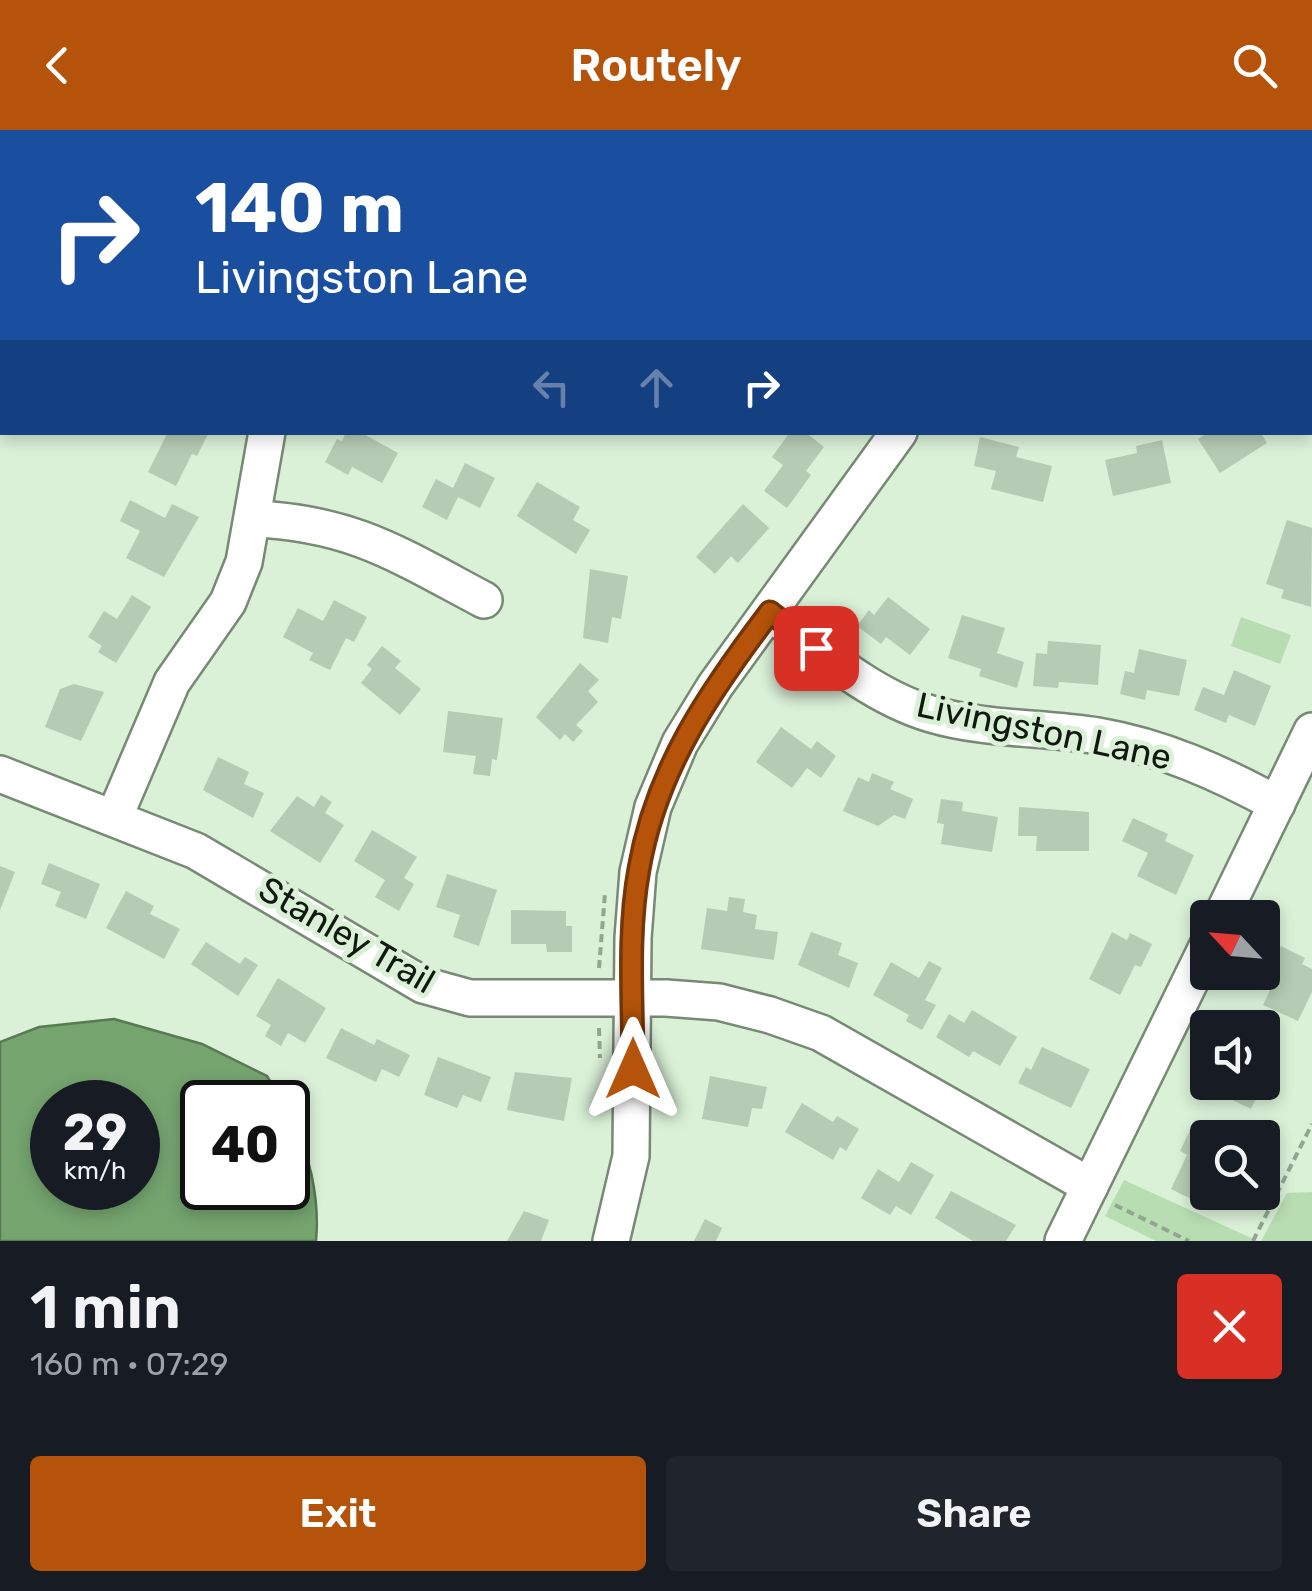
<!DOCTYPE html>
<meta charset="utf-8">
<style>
body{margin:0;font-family:Rubik,sans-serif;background:#20242c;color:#f1f3f6;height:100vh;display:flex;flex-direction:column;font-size:38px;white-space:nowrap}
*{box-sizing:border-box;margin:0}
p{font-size:32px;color:#9ea1a6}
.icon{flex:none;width:55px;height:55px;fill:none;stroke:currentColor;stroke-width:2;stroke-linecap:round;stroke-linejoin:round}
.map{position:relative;height:1111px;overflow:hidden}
.side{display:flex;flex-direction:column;background:#171b24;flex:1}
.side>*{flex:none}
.hud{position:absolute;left:0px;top:0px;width:1312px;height:305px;box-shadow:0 5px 15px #0003;background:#1a4fa0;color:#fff;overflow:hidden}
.needle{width:65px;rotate:296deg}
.controls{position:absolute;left:1190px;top:770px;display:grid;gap:20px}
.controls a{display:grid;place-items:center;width:90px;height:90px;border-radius:10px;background:#171b24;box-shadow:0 5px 15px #0003;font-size:50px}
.speed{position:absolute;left:30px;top:950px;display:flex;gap:20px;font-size:50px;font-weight:700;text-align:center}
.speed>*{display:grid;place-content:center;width:130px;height:130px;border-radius:50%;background:#171b24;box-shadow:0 5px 15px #0003;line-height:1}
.speed small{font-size:25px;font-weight:400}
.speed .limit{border:5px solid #111;border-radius:15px;background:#fff;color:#111}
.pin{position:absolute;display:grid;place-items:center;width:85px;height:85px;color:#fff;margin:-42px;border-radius:20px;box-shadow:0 5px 15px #0006}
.me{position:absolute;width:110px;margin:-55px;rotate:0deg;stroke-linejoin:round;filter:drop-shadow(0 0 8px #0008)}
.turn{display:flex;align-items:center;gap:35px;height:210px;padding:0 30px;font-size:45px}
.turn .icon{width:130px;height:130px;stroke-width:2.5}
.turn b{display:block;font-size:70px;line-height:85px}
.lanes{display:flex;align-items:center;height:95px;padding:0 30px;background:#0003;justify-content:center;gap:50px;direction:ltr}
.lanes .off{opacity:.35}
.round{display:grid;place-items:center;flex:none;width:105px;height:105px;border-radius:10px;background:#20242c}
.overview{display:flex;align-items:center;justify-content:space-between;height:170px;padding:0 30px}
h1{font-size:60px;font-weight:600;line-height:75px}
.primary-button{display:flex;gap:20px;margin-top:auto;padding:20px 30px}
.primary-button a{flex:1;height:115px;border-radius:10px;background:#b45309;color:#fff;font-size:40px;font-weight:600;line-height:115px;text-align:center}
.primary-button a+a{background:#20242c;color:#f1f3f6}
header{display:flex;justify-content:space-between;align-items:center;height:130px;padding:0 30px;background:#b45309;color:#fff;font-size:45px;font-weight:600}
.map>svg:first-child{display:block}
</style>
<header><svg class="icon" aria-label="back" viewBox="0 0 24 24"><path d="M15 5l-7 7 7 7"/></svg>Routely<svg class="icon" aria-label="search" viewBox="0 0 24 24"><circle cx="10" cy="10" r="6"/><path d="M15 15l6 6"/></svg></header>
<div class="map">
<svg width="1312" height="1111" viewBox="0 0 1312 1111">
<rect width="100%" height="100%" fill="#daf0d7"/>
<g fill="#b9ddb3">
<polygon points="1241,487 1291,505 1280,534 1231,516"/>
<polygon points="1124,1050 1258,1111 1156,1111 1105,1086"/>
<polygon points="1312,1062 1312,1111 1261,1111 1287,1063"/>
</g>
<path fill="#75a46f" stroke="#577a52" stroke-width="2.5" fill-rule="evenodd" d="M114,889L202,914L267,946L283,972H202V1058H288V981C309,1019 320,1068 316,1111H0V912L39,897ZM52,972H138V1058H52Z"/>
<g fill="#b6cbb3">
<polygon points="168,302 209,302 197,326 192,324 176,356 148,342"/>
<polygon points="346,302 360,302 398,323 382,353 352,337 348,345 325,332 337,309 342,311"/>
<polygon points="790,302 805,302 824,317 806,341 811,345 787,378 764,361 783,335 772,327"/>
<polygon points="1209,302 1260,302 1267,313 1220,343 1198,309"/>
<polygon points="980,307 1019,317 1016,327 1052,336 1043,372 991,359 996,341 974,336"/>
<polygon points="1162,310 1171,353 1113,366 1105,330 1137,323 1136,316"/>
<polygon points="465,333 495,348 480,378 458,367 447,390 422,377 436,349 453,358"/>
<polygon points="537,352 580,377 573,390 590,400 576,424 517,386"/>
<polygon points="130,370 165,388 172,374 199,387 164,447 126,428 140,401 120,391"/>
<polygon points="743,374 769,398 738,433 731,426 715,444 696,427"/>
<polygon points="1287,390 1312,398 1311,477 1281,468 1284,460 1266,454"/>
<polygon points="590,439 628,446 621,489 612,487 608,513 583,508"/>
<polygon points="132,465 151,477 116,533 98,522 102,516 88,507 104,481 117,489"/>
<polygon points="888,467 930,499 910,525 886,507 881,514 857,496 869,480 874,485"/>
<polygon points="334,470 367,487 354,512 346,508 330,540 309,530 313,523 283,507 298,478 323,491"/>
<polygon points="962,485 1005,498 997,523 1024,532 1017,558 979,546 981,539 948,528"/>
<polygon points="1048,511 1101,515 1098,555 1059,552 1058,558 1033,556 1036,523 1047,524"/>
<polygon points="382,516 401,531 395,538 421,559 400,585 361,553 372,539 367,535"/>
<polygon points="1139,519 1187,530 1179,566 1147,560 1145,570 1120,564 1125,541 1134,543"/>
<polygon points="580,533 599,550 588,561 598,572 576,595 583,601 573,612 565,604 560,610 536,587"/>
<polygon points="1234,540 1271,556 1255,596 1229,585 1226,593 1194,580 1203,557 1224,565"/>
<polygon points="74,554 104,562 81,611 45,597 60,559"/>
<polygon points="448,581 503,588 497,630 492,629 490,646 473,644 476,626 443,622"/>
<polygon points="781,597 811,619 817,611 836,626 821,648 807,638 792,658 756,632"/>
<polygon points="218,627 249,642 244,654 264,663 253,688 203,660"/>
<polygon points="872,643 894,652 890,659 913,669 905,689 894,685 878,696 843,681 858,647 869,652"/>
<polygon points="321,665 332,672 325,683 344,695 320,733 270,701 297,666 314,677"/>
<polygon points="941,669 963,672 962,681 998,687 992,722 941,714 944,694 937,693"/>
<polygon points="1019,677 1089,682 1089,721 1036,721 1037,706 1018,706"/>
<polygon points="1133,688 1168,704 1165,711 1194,725 1176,765 1137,746 1148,723 1122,711"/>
<polygon points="372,700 417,727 404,748 414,754 399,781 375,767 385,750 354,731"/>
<polygon points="49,733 100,754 86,789 55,776 61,762 41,754"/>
<polygon points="0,736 15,742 0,780"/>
<polygon points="447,744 497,760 479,816 453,807 460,785 436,777"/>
<polygon points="126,761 154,776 150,784 180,799 164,829 106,798"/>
<polygon points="729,767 745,769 743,782 757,785 755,799 778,802 774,830 701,819 707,778 727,781"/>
<polygon points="511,780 566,781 566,796 572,796 572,822 547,822 546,814 511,814"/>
<polygon points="811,802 842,813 838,825 858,833 849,858 798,835"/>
<polygon points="1112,802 1127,810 1130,803 1152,814 1141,837 1135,835 1120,865 1089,849"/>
<polygon points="206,812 240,834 245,827 258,835 238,866 191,834"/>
<polygon points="1281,816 1305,828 1302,834 1312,839 1312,862 1298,891 1263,875 1278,843 1271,839"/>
<polygon points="929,831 942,838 925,870 936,875 922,900 906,891 909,885 873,865 891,832 919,848"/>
<polygon points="278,848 326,878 305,913 288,903 281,916 265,906 271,895 256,886"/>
<polygon points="972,880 1017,907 1000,936 973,921 969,927 936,907 949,884 964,893"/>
<polygon points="341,898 374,915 377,909 410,925 399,947 382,939 376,952 326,928"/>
<polygon points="1042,917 1090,939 1071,978 1018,953 1026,937 1031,940"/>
<polygon points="438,927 491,947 481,972 463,965 457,978 424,965"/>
<polygon points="1262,928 1273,933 1251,979 1216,962 1220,952 1262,952"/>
<polygon points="515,942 572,948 564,991 507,980"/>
<polygon points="710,946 767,957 762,979 752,978 748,997 702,989"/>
<polygon points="802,973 833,992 837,986 859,999 846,1021 840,1017 833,1030 785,1002"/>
<polygon points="1195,990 1219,1002 1216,1008 1208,1008 1208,1062 1214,1062 1207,1077 1171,1059 1187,1025 1180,1021"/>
<polygon points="911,1032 934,1045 911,1085 896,1076 890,1085 861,1068 878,1039 899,1052"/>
<polygon points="951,1061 1016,1095 1006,1111 973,1111 935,1088"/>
<polygon points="524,1081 549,1090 541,1111 507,1111"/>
<polygon points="705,1089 722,1098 716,1111 694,1111"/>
</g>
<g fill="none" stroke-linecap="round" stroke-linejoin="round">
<g stroke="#778a74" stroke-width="40">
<g id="minor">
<polyline points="21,2 23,0"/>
<polyline points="439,2 441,0"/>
<polyline points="993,2 993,0"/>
<polyline points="0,37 2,35"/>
<polyline points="0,160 2,161"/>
<polyline points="1310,161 1312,160"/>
<path d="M254,389C352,393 399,425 484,470"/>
<path d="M770,482C819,520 870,566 931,584C985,600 1042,597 1098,606C1162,617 1220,643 1277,674"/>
<polyline points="0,644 196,721 423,855 470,868 666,868 719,872 770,885 821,903 1090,1056"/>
<polyline points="114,688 172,552 228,472 244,432 267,302"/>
<polyline points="1221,788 1312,601"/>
<polyline points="611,1111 631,1026 633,808 638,742 653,677 680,613 715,556 899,302"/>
<polyline points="1063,1111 1208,815"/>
</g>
</g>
<g stroke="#93a591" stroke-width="4" stroke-dasharray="8 5" stroke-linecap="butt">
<polyline points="599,838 605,763"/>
<polyline points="599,898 600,928"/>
<polyline points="1115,1075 1189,1111"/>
<polyline points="1253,1111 1312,994"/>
</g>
<use href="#minor" stroke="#fff" stroke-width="35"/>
</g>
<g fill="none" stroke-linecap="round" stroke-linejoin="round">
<g stroke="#753606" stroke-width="25">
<path id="route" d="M633,939C633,873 627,804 639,739C656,639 710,561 770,482L816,518"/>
</g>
<use href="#route" stroke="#b45309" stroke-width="18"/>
</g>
<g text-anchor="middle" stroke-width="10" stroke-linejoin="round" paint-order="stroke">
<g font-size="35" fill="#10180f" stroke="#daf0d7">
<text transform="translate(1044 601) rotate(12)" y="12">Livingston Lane</text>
<text transform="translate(347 805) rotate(30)" y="12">Stanley Trail</text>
</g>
</g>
</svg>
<div class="controls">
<a><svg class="needle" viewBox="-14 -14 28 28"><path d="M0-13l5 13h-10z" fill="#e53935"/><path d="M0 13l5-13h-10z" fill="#9ea1a6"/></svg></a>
<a><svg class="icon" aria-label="sound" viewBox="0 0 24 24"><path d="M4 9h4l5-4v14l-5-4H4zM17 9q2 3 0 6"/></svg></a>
<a><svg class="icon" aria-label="search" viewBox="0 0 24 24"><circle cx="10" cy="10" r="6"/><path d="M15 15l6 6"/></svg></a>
</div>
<div class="speed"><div>29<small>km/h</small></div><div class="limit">40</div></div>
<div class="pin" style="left:816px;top:518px;background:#d93025"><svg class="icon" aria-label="arrive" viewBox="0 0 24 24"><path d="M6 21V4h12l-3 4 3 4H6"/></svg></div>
<svg class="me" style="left:633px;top:939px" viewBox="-20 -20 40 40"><path d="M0-17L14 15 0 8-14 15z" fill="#b45309" stroke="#fff" stroke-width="4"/></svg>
<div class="hud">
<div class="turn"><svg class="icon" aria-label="right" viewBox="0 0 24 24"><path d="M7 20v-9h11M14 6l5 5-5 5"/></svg><div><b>140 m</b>Livingston Lane</div></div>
<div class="lanes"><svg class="icon off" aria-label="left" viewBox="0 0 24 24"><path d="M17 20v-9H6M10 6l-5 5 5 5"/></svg><svg class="icon off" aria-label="ahead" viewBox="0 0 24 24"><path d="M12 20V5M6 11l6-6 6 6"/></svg><svg class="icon" aria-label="right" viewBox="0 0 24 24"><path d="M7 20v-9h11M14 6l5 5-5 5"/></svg></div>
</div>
</div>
<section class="side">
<div class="overview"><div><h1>1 min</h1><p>160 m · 07:29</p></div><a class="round" style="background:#d93025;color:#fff"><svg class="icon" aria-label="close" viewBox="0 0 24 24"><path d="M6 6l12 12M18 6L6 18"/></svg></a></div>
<div class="primary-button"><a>Exit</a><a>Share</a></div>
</section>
